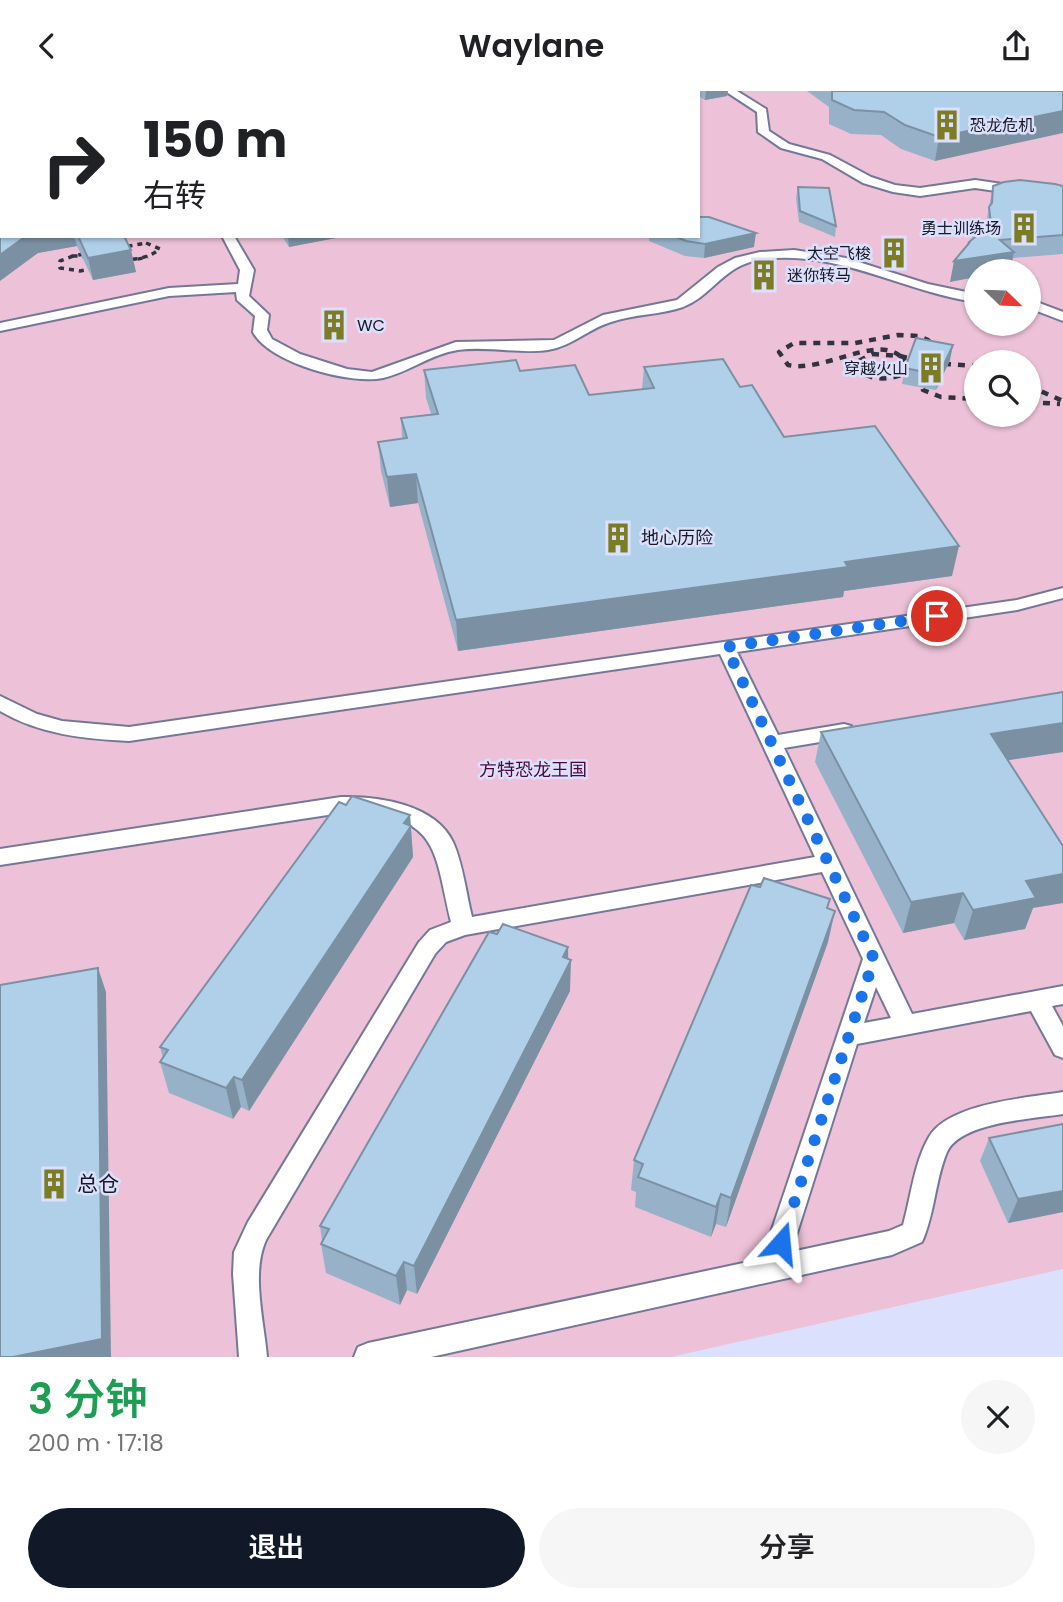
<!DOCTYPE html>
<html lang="zh">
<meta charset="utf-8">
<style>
body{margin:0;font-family:Poppins,"Noto Sans SC",sans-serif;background:#f6f6f6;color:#202124;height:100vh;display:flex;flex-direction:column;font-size:26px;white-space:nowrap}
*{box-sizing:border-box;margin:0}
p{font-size:23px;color:#757577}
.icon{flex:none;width:38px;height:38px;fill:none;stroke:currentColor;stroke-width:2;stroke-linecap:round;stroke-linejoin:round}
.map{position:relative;height:1266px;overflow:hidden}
.drawer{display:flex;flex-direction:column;background:#fff;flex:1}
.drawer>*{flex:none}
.banner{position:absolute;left:0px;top:0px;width:700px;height:147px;box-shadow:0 2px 5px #0004;background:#fff;color:#202124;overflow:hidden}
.needle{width:46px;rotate:113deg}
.controls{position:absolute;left:964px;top:168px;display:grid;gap:14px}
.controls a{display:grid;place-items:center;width:77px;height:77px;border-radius:50%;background:#fff;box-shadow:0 2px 5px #0004;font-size:35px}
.pin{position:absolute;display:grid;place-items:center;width:60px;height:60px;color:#fff;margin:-30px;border:4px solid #fff;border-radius:50%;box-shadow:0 2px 7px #0007}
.me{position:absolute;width:77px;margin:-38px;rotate:18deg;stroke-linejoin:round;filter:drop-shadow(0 0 5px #0008)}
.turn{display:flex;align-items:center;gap:24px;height:147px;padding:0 28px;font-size:32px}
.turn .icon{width:91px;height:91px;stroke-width:2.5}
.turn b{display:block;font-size:49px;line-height:60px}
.round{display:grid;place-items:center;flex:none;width:74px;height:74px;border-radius:37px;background:#f6f6f6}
.head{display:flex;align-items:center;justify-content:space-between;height:119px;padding:0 28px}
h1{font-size:42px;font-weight:600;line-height:52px;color:#1e9e55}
.primary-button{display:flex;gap:14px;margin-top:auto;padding:14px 28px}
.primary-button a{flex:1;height:80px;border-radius:42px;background:#111827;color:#fff;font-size:28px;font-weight:600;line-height:80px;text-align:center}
.primary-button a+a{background:#f6f6f6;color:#202124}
header{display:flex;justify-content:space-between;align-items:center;height:91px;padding:0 28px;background:#fff;font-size:32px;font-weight:600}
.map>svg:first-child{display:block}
</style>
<header><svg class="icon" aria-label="back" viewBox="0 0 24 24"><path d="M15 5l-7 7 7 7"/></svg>Waylane<svg class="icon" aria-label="share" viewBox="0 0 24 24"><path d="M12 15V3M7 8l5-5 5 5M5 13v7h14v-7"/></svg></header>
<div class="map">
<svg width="1063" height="1266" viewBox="0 0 1063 1266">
<rect width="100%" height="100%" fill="#dbe0fd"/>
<path fill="#edc2d8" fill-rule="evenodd" d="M0,0H1063V1178L671,1266H0ZM2,2H698V145H2ZM976,180H1029V233H976ZM976,271H1029V324H976Z"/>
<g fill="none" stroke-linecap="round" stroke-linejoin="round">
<g stroke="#737898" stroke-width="4">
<g id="service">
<polygon points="270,0 286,0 269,2"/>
<polygon points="725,0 737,0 766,18 769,40 789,53 830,64 871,86 895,94 920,97 975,89 1063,102 1063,110 975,97 920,105 893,101 863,92 822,68 781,57 758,41 757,21"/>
<path d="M222,145H234L254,179L249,205L269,224L267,239L272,248L300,263L347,278L372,281L456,251L554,249L603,224L677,209L718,176L735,167L760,161L794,159L846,167L928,193L976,203V211C904,201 839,159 764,168C723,173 715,203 683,216C660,224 634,223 611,231C588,238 572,255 548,259C518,263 488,255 458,259C431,263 409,281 383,287C351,294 269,272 253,241L255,225L237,209L236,201L169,205L0,240V232L169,197L238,193L240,179Z"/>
<polygon points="1029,208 1063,221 1063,230 1029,217"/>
<path d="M1063,497V507L1017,519L737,561L778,644L844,633L851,635L854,640L851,645L844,647L784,657L912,923L1063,895V913L1052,915L1063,935V967L1055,964L1031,920L857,953L791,1161L889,1140L903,1134C911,1106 914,1072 929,1046C949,1012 1027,1007 1063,1001V1023C1033,1028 961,1031 947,1061C935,1089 935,1122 922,1151L892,1164L431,1266H354L358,1256L368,1252L762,1168L863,868L822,781L465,844L446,851L435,863L266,1149C251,1182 264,1230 267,1266H239L233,1183L234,1161L248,1131L419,851L430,839L451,831C434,760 440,727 354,720L0,774V758L341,706C378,705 435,713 453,751C463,773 466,802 472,826L815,766L720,563L129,650C84,648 39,643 0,620V605L37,623L62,630L129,636L1017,509ZM876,896L891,927L864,932Z"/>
</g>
</g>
<use href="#service" fill="#fff" fill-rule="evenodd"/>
<g stroke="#313342" stroke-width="3.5" stroke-dasharray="5 5" stroke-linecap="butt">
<path d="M146,152L160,158C136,177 101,165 73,165Z"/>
<polyline points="73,165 60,170 60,177 80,180 148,166"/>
</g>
<g stroke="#313342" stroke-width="4.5" stroke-dasharray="7 7" stroke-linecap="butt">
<path d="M872,263L900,265L909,273L906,282C890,290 863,291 855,272Z"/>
<polyline points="900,265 930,272"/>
<path d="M900,265C875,244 823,282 788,274L779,261L794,252H855L898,244L919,245L928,249L936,258L930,272"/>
<polyline points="930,272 976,275"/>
<polyline points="930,272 921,293 923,299 941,306 976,308"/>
<polyline points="976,290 976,298"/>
<polyline points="1029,295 1063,310"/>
<polyline points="1029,311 1060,313"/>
</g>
</g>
<g fill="#97b2c8">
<polygon points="691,0 728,0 727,5 705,9 698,5 698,2 694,2"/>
<polygon points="807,0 1063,0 935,70 901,58 881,44 851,43 829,33 829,16"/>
<polygon points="993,95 1063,95 1063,163 1013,167 1010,180 976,180 950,191 968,152 985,137"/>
<polygon points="798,96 836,135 835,146 799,131 796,107"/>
<polygon points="2,145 128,145 125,147 136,181 93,189 77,155 38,162"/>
<polygon points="282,145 346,145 289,156"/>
<polygon points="649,145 698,145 754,156 704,167 685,165 649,150"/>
<polygon points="950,269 936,299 902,293 905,277"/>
<polygon points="644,276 740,296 784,346 952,485 844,500 843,506 458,560 418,412 390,416 381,380 378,351 402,348 401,327 431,323 426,307 424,279 520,280 589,304 642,298"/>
<polygon points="1063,601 1063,661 1008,669 1033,817 1025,838 964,849 954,832 903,842 815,671 821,641"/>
<polygon points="346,714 410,724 413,766 249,1020 241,1016 233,1028 169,1002 160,971 163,967 160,956"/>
<polygon points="828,818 828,851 726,1136 716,1133 711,1146 635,1116 636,1101 631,1099 634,1069"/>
<polygon points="497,843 568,856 570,900 417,1203 407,1199 400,1214 326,1182 321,1153 322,1150 320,1135"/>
<polygon points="1063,1033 1063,1121 1008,1132 980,1070 989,1047"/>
</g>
<g fill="#7b91a3">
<polygon points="0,0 6,0 6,2 2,2 2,8 0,9"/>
<polygon points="706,0 728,0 727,5 705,9"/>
<polygon points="1063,20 1063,42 935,70 939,46"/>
<polygon points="2,64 2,79 0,80 0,65"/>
<polygon points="756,142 754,156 704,167 705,153"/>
<polygon points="26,145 74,145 77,155 38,162 0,190 0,164"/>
<polygon points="288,145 346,145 289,156"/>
<polygon points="131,159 136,181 93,189 88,167"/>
<polygon points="1014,161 1010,180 976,180 976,186 950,191 954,170"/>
<polygon points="953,254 950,269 936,299 939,284"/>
<polygon points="416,383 418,412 390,416 387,386"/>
<polygon points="959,455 952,485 844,500 843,506 458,560 456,529 845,471"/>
<polygon points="1063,632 1063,661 982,673 991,643"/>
<polygon points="410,724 413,766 249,1020 242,989"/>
<polygon points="1063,783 1063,812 1033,817 1025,838 964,849 973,819 1026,790"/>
<polygon points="963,802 954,832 903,842 911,811"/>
<polygon points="835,820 828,851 726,1136 731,1107"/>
<polygon points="568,856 568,875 571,869 570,900 417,1203 414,1175 563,866"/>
<polygon points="98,877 106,901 111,1266 13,1266"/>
<polygon points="234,986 241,1016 233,1028 226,997"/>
<polygon points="1063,1100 1063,1121 1008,1132 1018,1108"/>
<polygon points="721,1103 716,1133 711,1146 716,1116"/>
<polygon points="404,1171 407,1199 400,1214 396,1185"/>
</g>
<g fill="#b0cfe9" stroke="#7b91a3" stroke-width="2">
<polygon points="9,0 63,0 63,2 10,2"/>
<polygon points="171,0 265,0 265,2 169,2"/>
<polygon points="500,0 626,0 625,2 498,1"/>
<polygon points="832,0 1063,0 1063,20 939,46 905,34 884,21 854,19 832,9"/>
<polygon points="0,55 2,55 2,64 0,65"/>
<polygon points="1020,89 1055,93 1063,95 1063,144 1000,149 1014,161 954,170 970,151 968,152 991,132 989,116 992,112 993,95 1004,91"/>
<polygon points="798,96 829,97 836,135 800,120"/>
<polygon points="0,100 2,100 2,145 26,145 0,164"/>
<polygon points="698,126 709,126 756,142 705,153 686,150 674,145 698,145"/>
<polygon points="78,145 124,145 131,159 88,167"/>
<polygon points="916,247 953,254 939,284 905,277"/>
<polygon points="723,268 740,296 752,294 784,346 875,335 959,455 845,471 848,476 456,529 416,383 387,386 378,351 407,347 401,327 438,323 424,279 516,269 520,280 575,274 589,304 654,297 644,276"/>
<polygon points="1063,601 1063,632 991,643 1063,755 1063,783 1026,790 1036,807 973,819 963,802 911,811 821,641"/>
<polygon points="352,705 410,724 404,732 411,735 242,989 234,986 226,997 160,971 168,959 160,956 339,711 346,714"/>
<polygon points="764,787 830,808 827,817 835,820 731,1107 721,1103 716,1116 638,1086 643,1073 634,1069 751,794 760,796"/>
<polygon points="503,833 568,856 563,866 571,869 414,1175 404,1171 396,1185 321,1153 329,1138 320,1135 489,841 497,843"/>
<polygon points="98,877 102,1248 13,1266 0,1266 0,894"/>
<polygon points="1063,1033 1063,1100 1018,1108 989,1047"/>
</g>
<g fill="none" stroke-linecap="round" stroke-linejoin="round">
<polyline stroke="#1a73e8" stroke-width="12" stroke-dasharray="0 21.6" points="781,1152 874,868 726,556 937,525"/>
</g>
<defs>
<g id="building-bare" transform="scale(2.415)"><path d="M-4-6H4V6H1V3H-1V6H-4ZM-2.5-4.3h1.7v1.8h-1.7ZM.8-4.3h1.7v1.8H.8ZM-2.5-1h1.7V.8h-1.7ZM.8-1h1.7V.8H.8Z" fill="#7c7c24" stroke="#dbe0fd" stroke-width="2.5" paint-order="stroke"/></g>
</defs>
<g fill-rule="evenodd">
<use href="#building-bare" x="947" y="34"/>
<use href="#building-bare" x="1024" y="137"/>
<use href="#building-bare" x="894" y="162"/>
<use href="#building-bare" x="764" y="184"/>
<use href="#building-bare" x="334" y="234"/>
<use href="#building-bare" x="931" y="277"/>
<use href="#building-bare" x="618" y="447"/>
<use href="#building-bare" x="54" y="1093"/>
</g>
<g text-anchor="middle" stroke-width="5" stroke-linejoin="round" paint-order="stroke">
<g font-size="16" fill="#171825" stroke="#dbe0fd" text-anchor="start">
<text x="970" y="40">恐龙危机</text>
<text x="1001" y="143" text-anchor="end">勇士训练场</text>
<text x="871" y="168" text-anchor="end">太空飞梭</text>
<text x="787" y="190">迷你转马</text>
<text x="357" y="240">WC</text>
<text x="908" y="283" text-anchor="end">穿越火山</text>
</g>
<g font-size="18" fill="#171825" stroke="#dbe0fd" text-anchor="start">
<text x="641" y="453">地心历险</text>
</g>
<g font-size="18" fill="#4d0536" stroke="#dbe0fd">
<text x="533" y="685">方特恐龙王国</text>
</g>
<g font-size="21" fill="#171825" stroke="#dbe0fd" text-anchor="start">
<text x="77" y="1100">总仓</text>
</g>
</g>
</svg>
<div class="controls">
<a><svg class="needle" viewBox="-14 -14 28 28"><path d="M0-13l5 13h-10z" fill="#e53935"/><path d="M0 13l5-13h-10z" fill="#757577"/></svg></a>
<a><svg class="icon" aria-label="search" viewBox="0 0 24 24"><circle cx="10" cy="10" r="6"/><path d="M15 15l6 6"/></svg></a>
</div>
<div class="pin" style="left:937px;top:525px;background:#d93025"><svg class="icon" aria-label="arrive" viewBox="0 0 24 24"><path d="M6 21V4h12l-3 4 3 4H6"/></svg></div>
<svg class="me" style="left:781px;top:1152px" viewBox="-20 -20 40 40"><path d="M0-17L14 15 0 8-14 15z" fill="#1a73e8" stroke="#fff" stroke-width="4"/></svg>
<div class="banner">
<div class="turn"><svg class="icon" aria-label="right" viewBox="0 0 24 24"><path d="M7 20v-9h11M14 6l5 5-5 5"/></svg><div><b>150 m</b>右转</div></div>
</div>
</div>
<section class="drawer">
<div class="head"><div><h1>3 分钟</h1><p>200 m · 17:18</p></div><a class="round"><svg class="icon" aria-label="close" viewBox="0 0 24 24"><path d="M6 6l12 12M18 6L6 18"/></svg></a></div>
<div class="primary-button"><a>退出</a><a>分享</a></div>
</section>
